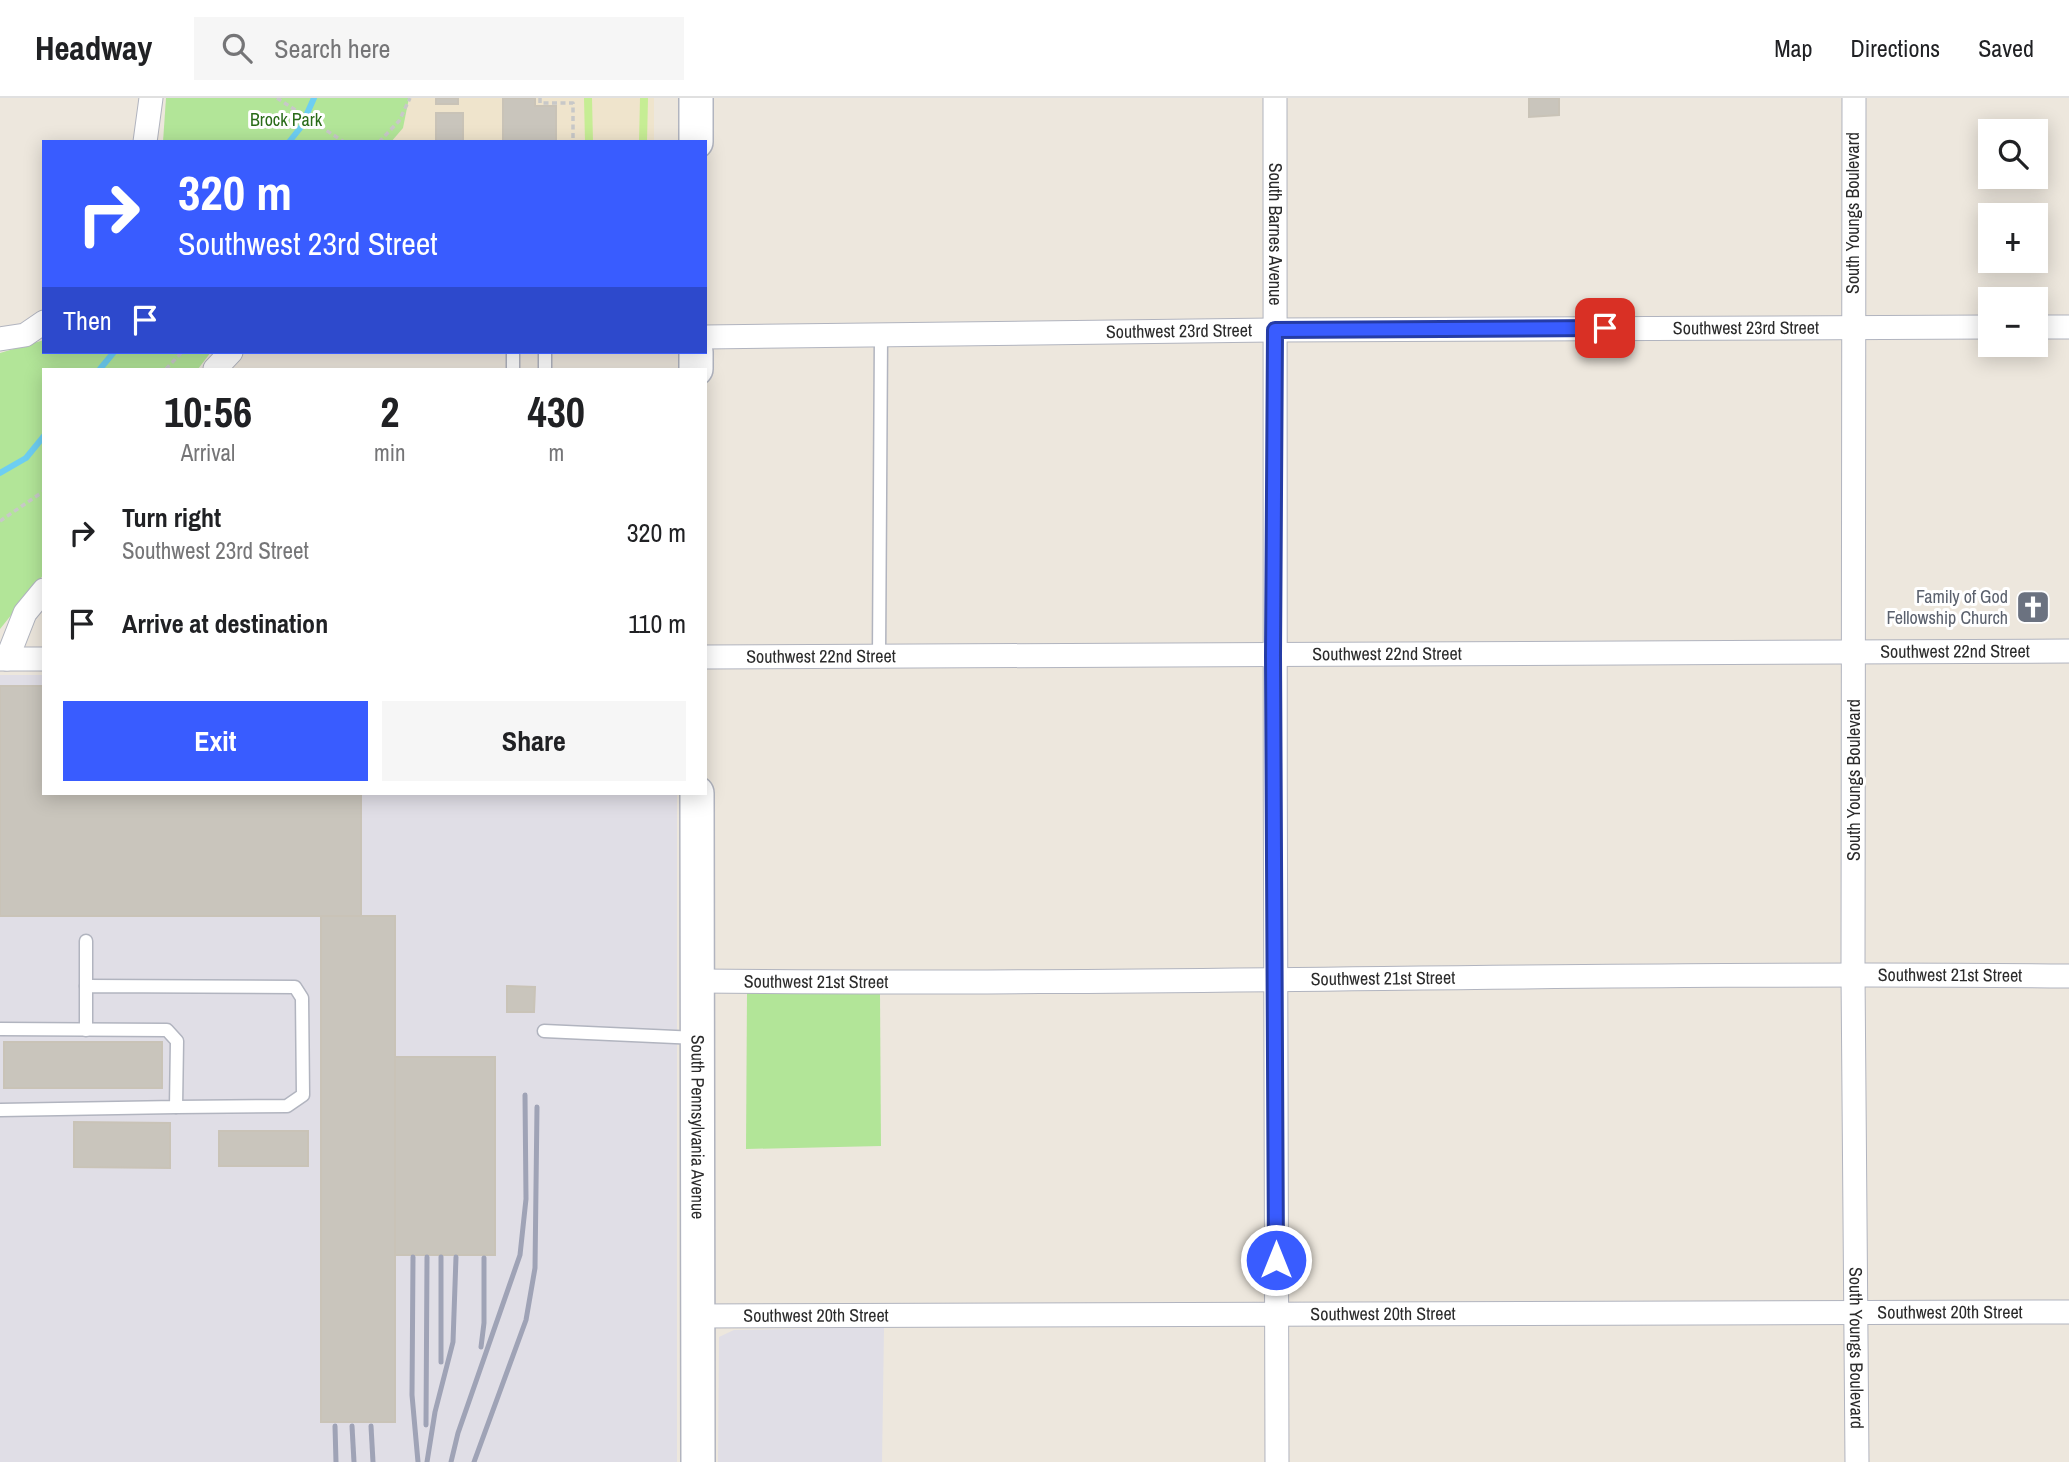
<!DOCTYPE html>
<meta charset="utf-8">
<style>
body{margin:0;font-family:"Archivo Narrow",sans-serif;background:#f6f6f6;color:#202124;height:100vh;display:flex;flex-direction:column;font-size:26px;white-space:nowrap}
*{box-sizing:border-box;margin:0}
p{font-size:23px;color:#757577}
.icon{flex:none;width:38px;height:38px;fill:none;stroke:currentColor;stroke-width:2;stroke-linecap:round;stroke-linejoin:round}
.map{position:relative;flex:1;overflow:hidden}
.drawer{position:absolute;left:42px;top:270px;width:665px;height:427px;display:flex;flex-direction:column;background:#fff;border-radius:0px;box-shadow:0 4px 18px #0003}
.drawer>*{flex:none}
.top-card{position:absolute;left:42px;top:42px;width:665px;height:214px;border-radius:0px;box-shadow:0 4px 18px #0003;background:#395cff;color:#fff;overflow:hidden}
.controls{position:absolute;left:1978px;top:21px;display:grid;gap:14px}
.controls a{display:grid;place-items:center;width:70px;height:70px;border-radius:0px;background:#fff;box-shadow:0 4px 18px #0003;font-size:35px}
.pin{position:absolute;display:grid;place-items:center;width:60px;height:60px;color:#fff;margin:-30px;border-radius:14px;box-shadow:0 4px 10px #0006}
.me{position:absolute;width:77px;margin:-38px;rotate:0deg;stroke-linejoin:round;filter:drop-shadow(0 0 5px #0008)}
.turn{display:flex;align-items:center;gap:24px;height:147px;padding:0 21px;font-size:32px}
.turn .icon{width:91px;height:91px;stroke-width:2.5}
.turn b{display:block;font-size:49px;line-height:60px}
.then{display:flex;align-items:center;height:66px;padding:0 21px;background:#0003;gap:14px;font-size:26px}
.eta{display:flex;justify-content:space-evenly;align-items:center;height:119px;text-align:center}
.eta b{font-size:42px;font-weight:800;line-height:49px}
.action{display:flex;gap:14px;margin-top:auto;padding:14px 21px}
.action a{flex:1;height:80px;border-radius:0px;background:#395cff;color:#fff;font-size:28px;font-weight:800;line-height:80px;text-align:center}
.action a+a{background:#f6f6f6;color:#202124}
ul{padding:0;list-style:none}
li{display:flex;align-items:center;gap:21px;height:91px;padding:0 21px}
li div{flex:1}
li b{display:block;font-size:26px}
li em{font-style:normal}
header{display:flex;align-items:center;gap:42px;box-sizing:border-box;height:98px;padding:0 35px;background:#fff;border-bottom:2px solid #e0e0e0}
header strong{font-size:33px}
nav{display:flex;gap:38px;margin-inline-start:auto;font-size:24px}
.search{width:490px;height:63px;background:#f6f6f6;display:flex;align-items:center;gap:18px;box-sizing:border-box;padding:0 24px;border-radius:0px;color:#757577;font-size:26px}
.map>svg:first-child{display:block}
</style>
<header>
<strong>Headway</strong>
<div class="search"><svg class="icon" aria-label="search" viewBox="0 0 24 24"><circle cx="10" cy="10" r="6"/><path d="M15 15l6 6"/></svg>Search here</div>
<nav><a>Map</a><a>Directions</a><a>Saved</a></nav>
</header>
<div class="map">
<svg width="2069" height="1364" viewBox="0 0 2069 1364">
<rect width="100%" height="100%" fill="#ede7dd"/>
<g fill="#e0dee6">
<polygon points="0,577 44,577 44,695 677,695 677,1364 0,1364"/>
<polygon points="884,1229 882,1364 718,1364 719,1239 734,1232"/>
</g>
<polygon fill="#efe4cc" points="409,0 654,0 654,44 391,44 403,29"/>
<g fill="#b2e598">
<polygon points="166,0 409,0 403,30 391,44 163,44"/>
<polygon points="44,242 44,254 211,254 198,271 44,271 44,476 0,531 0,255"/>
<polygon points="747,895 880,896 881,1048 746,1051"/>
</g>
<g fill="#c6ed94">
<polygon points="584,0 592,0 593,44 585,44"/>
<polygon points="640,0 648,0 647,44 639,44"/>
</g>
<g fill="none" stroke-linecap="round" stroke-linejoin="round">
<g stroke="#6dcef2" stroke-width="6">
<polyline points="289,44 301,29 314,0"/>
<polyline points="100,271 114,254"/>
<polyline points="0,375 26,360 44,338"/>
</g>
</g>
<g fill="#c9c5bc" stroke="#c9c3b7" stroke-width="2">
<rect x="436" y="0" width="22" height="6"/>
<polygon points="503,0 535,0 535,8 556,8 556,44 503,44"/>
<polygon points="1529,0 1559,0 1559,17 1529,19"/>
<rect x="436" y="15" width="27" height="29"/>
<polygon points="0,588 44,588 44,695 361,695 361,818 0,818"/>
<rect x="321" y="818" width="74" height="506"/>
<polygon points="507,888 535,889 534,914 507,914"/>
<rect x="4" y="944" width="158" height="46"/>
<rect x="395" y="959" width="100" height="198"/>
<polygon points="74,1024 170,1025 170,1070 74,1069"/>
<rect x="219" y="1033" width="89" height="35"/>
</g>
<g fill="none" stroke-linecap="round" stroke-linejoin="round">
<g stroke="#b1b4bf" stroke-width="15">
<g id="service">
<polyline points="513,254 513,271"/>
<polyline points="545,254 545,271"/>
<polyline points="879,559 881,237"/>
<polyline points="86,843 86,888"/>
<polyline points="0,931 167,932 177,943 176,1009 0,1012"/>
<polyline points="86,932 86,888 295,889 302,900 303,997 287,1008 176,1009"/>
<polyline points="544,933 697,940"/>
</g>
</g>
<g stroke="#b1b4bf" stroke-width="25">
<g id="minor">
<path id="s1" d="M1275,0C1275,455 1275,909 1277,1364"/>
<path id="s2" d="M1854,0L1853,876L1857,1364"/>
<polyline points="145,44 151,0"/>
<polyline points="2035,229 2069,229"/>
<path id="s3" d="M705,239L1275,232L1990,229"/>
<polyline points="0,241 25,237 44,224"/>
<polyline points="215,271 231,254"/>
<path id="s4" d="M705,559L2069,553"/>
<polyline points="0,561 44,561"/>
<polyline points="7,561 25,515 44,492"/>
<path id="s5" d="M697,883C1154,888 1612,873 2069,878"/>
<path id="s6" d="M697,1218L2069,1214"/>
</g>
</g>
<g stroke="#b1b4bf" stroke-width="36">
<g id="secondary">
<polyline points="696,0 696,44"/>
<polyline points="696,254 696,271"/>
<path id="s7" d="M697,695L698,1364"/>
</g>
</g>
<g stroke="#c8c8c8" stroke-width="3.5" stroke-dasharray="5 3.5" stroke-linecap="butt">
<polyline points="277,0 344,44"/>
<polyline points="540,0 540,5 573,5 573,44"/>
<polyline points="379,44 399,23 410,0"/>
<polyline points="166,271 182,254"/>
<polyline points="0,423 44,393"/>
</g>
<use href="#service" stroke="#fff" stroke-width="12"/>
<use href="#minor" stroke="#fff" stroke-width="23"/>
<use href="#secondary" stroke="#fff" stroke-width="33"/>
<g stroke="#9fa3b6" stroke-width="5">
<polyline points="413,1159 412,1297 418,1364"/>
<polyline points="441,1159 441,1264"/>
<polyline points="481,1249 484,1225 484,1160"/>
<polyline points="426,1327 427,1159"/>
<polyline points="335,1328 336,1364"/>
<polyline points="352,1328 354,1364"/>
<polyline points="371,1328 373,1364"/>
<polyline points="427,1364 435,1314 453,1244 456,1159"/>
<polyline points="451,1364 458,1335 520,1157 526,1101 525,997"/>
<polyline points="474,1364 526,1222 535,1170 537,1009"/>
</g>
</g>
<g fill="none" stroke-linecap="round" stroke-linejoin="round">
<g stroke="#253ca6" stroke-width="18">
<polyline id="route" points="1276,1162 1273,558 1275,232 1605,230"/>
</g>
<use href="#route" stroke="#395cff" stroke-width="12"/>
</g>
<defs>
<g id="church-square" transform="scale(1.75)"><rect x="-9" y="-9" width="18" height="18" rx="4" fill="#6b7280" stroke="#fff"/><path d="M-1.2-6h2.4v3.5h3.3v2.4h-3.3V6h-2.4V-.1h-3.3v-2.4h3.3Z" fill="#fff"/></g>
</defs>
<g fill-rule="evenodd">
<use href="#church-square" x="2033" y="509"/>
</g>
<g text-anchor="middle" stroke-width="6" stroke-linejoin="round" paint-order="stroke">
<g font-size="18" fill="#296b18" stroke="#fff">
<text x="286" y="28">Brock Park</text>
</g>
<g font-size="18" fill="#2b2b2b" stroke="#fff">
<text transform="translate(1853 115) rotate(-90)" y="6">South Youngs Boulevard</text>
<text dy="6" stroke="none"><textPath href="#s1" startOffset="136">South Barnes Avenue</textPath></text>
<text dy="6" stroke="none"><textPath href="#s3" startOffset="1041">Southwest 23rd Street</textPath></text>
<text dy="6" stroke="none"><textPath href="#s3" startOffset="474">Southwest 23rd Street</textPath></text>
<text dy="6" stroke="none"><textPath href="#s4" startOffset="1250">Southwest 22nd Street</textPath></text>
<text dy="6" stroke="none"><textPath href="#s4" startOffset="682">Southwest 22nd Street</textPath></text>
<text dy="6" stroke="none"><textPath href="#s4" startOffset="116">Southwest 22nd Street</textPath></text>
<text transform="translate(1854 682) rotate(-90)" y="6">South Youngs Boulevard</text>
<text dy="6" stroke="none"><textPath href="#s5" startOffset="1253">Southwest 21st Street</textPath></text>
<text dy="6" stroke="none"><textPath href="#s5" startOffset="686">Southwest 21st Street</textPath></text>
<text dy="6" stroke="none"><textPath href="#s5" startOffset="119">Southwest 21st Street</textPath></text>
<text dy="6" stroke="none"><textPath href="#s7" startOffset="334">South Pennsylvania Avenue</textPath></text>
<text dy="6" stroke="none"><textPath href="#s6" startOffset="1253">Southwest 20th Street</textPath></text>
<text dy="6" stroke="none"><textPath href="#s6" startOffset="686">Southwest 20th Street</textPath></text>
<text dy="6" stroke="none"><textPath href="#s6" startOffset="119">Southwest 20th Street</textPath></text>
<text dy="6" stroke="none"><textPath href="#s2" startOffset="1250">South Youngs Boulevard</textPath></text>
</g>
<g font-size="18" fill="#5b616d" stroke="#fff" text-anchor="end">
<text x="2008" y="505">Family of God<tspan x="2008" dy="21">Fellowship Church</tspan></text>
</g>
</g>
</svg>
<div class="controls">
<a><svg class="icon" aria-label="search" viewBox="0 0 24 24"><circle cx="10" cy="10" r="6"/><path d="M15 15l6 6"/></svg></a>
<a>+</a>
<a>−</a>
</div>
<div class="pin" style="left:1605px;top:230px;background:#d93025"><svg class="icon" aria-label="arrive" viewBox="0 0 24 24"><path d="M6 21V4h12l-3 4 3 4H6"/></svg></div>
<svg class="me" style="left:1276px;top:1162px" viewBox="-20 -20 40 40"><circle r="17" fill="#395cff" stroke="#fff" stroke-width="3"/><path d="M0-11L8 9 0 5-8 9z" fill="#fff"/></svg>
<div class="top-card">
<div class="turn"><svg class="icon" aria-label="right" viewBox="0 0 24 24"><path d="M7 20v-9h11M14 6l5 5-5 5"/></svg><div><b>320 m</b>Southwest 23rd Street</div></div>
<div class="then">Then<svg class="icon" aria-label="arrive" viewBox="0 0 24 24"><path d="M6 21V4h12l-3 4 3 4H6"/></svg></div>
</div>
<section class="drawer">
<div class="eta">
<div><b>10:56</b><p>Arrival</p></div>
<div><b>2</b><p>min</p></div>
<div><b>430</b><p>m</p></div>
</div>
<ul>
<li><svg class="icon" aria-label="right" viewBox="0 0 24 24"><path d="M7 20v-9h11M14 6l5 5-5 5"/></svg><div><b>Turn right</b><p>Southwest 23rd Street</p></div><em>320 m</em></li>
<li><svg class="icon" aria-label="arrive" viewBox="0 0 24 24"><path d="M6 21V4h12l-3 4 3 4H6"/></svg><div><b>Arrive at destination</b></div><em>110 m</em></li>
</ul>
<div class="action"><a>Exit</a><a>Share</a></div>
</section>
</div>
